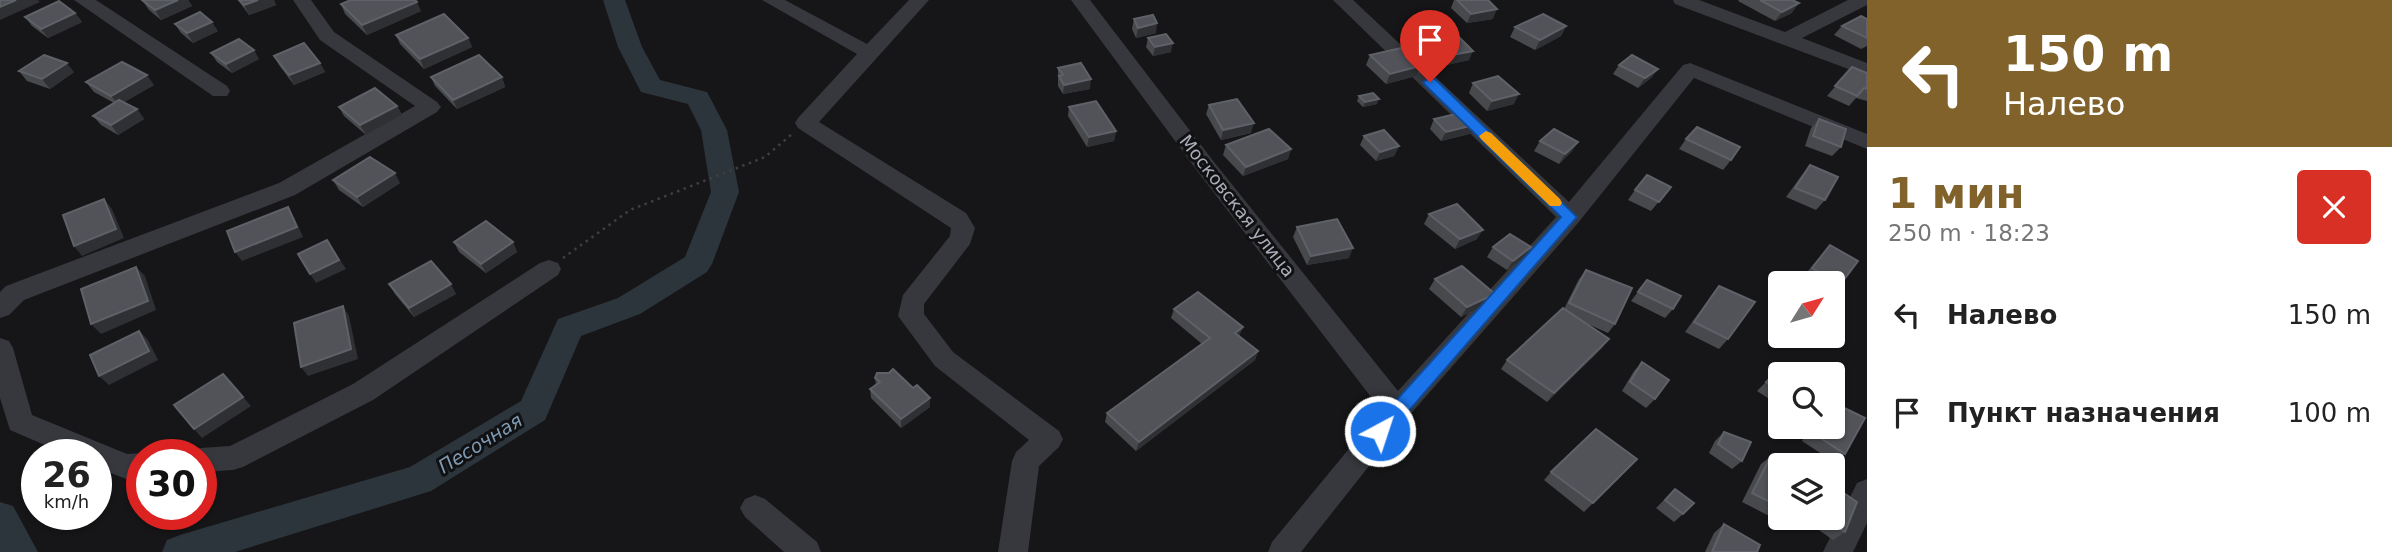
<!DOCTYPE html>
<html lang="ru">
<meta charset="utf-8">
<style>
body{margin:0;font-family:"DejaVu Sans",sans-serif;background:#f6f6f6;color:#222;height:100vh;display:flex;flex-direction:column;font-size:26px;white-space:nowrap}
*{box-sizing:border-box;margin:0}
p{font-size:23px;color:#767676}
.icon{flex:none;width:38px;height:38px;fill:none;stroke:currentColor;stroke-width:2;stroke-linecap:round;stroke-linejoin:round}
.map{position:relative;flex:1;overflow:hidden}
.panel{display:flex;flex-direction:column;background:#fff;width:525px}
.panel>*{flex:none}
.guide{background:#80622a;color:#fff;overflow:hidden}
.needle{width:46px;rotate:53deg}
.tools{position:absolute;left:1768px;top:271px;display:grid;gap:14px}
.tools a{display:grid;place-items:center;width:77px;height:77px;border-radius:7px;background:#fff;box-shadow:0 2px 5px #0004;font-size:35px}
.speed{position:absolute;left:21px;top:439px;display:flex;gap:14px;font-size:35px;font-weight:700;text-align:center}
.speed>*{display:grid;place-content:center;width:91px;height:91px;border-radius:50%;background:#fff;box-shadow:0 2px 5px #0004;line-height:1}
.speed small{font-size:18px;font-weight:400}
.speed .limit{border:10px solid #d22;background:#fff;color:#111}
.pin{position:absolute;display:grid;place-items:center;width:60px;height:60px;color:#fff;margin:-72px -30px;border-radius:50% 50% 50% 0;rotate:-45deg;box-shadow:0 0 7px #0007}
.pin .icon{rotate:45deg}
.me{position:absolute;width:77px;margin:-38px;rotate:40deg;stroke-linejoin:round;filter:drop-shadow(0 0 5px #0008)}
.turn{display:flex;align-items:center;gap:24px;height:147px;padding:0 21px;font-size:32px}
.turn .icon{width:91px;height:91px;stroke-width:2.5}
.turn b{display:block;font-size:49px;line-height:60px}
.round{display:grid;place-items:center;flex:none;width:74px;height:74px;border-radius:7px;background:#f6f6f6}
.head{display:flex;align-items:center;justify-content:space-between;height:119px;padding:0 21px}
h1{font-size:42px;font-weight:700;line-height:52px;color:#80622a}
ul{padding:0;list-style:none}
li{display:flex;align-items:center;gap:21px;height:98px;padding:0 21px}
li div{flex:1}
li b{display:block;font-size:26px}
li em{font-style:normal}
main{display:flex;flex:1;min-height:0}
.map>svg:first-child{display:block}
</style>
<main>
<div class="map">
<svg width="1867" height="552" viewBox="0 0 1867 552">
<rect width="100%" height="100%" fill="#161618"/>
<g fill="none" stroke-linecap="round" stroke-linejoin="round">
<g fill="#2c353c" fill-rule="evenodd">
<polygon points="603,0 625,0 642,47 660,80 707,92 727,130 739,192 712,264 707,272 640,314 581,336 545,420 431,491 235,552 162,552 167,540 180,535 410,467 521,401 558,319 618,298 685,257 711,192 701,130 688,104 641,92 618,47"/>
<polygon points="0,502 13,506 38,552 0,552"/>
</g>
<polyline stroke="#3d3f44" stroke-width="2.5" stroke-dasharray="2.5 4.5" stroke-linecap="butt" points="563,258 630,210 765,157 792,134"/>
<g fill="#37383d" fill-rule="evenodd">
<polygon points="74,0 96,0 227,86 230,91 227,96 213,96"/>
<polygon points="293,0 311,0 334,32 437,102 441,107 437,112 295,195 24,300 9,315 0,318 0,292 6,286 279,183 415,106 320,40"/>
<polygon points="762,0 785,0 867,44 909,0 929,0 819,122 966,213 975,228 970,244 924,304 924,314 953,352 1059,431 1063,439 1059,447 1039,466 1028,552 998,552 1012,461 1016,452 1029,440 935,366 898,316 903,295 950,236 951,228 798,128 795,123 798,118 857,54"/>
<polygon points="1071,0 1090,0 1214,162 1398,391 1556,217 1333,0 1353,0 1569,202 1683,65 1690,63 1867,134 1867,149 1694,78 1578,223 1407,418 1301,552 1268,552 1272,542 1381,410 1198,172"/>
<polygon points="1673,0 1699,0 1785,32 1848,0 1867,0 1867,5 1802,38 1867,63 1867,76 1675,4"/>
<polygon points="549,260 558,263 561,269 558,275 373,400 243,467 233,470 201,472 201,455 189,455 191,451 201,448 230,446 353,384 540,263"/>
<polygon points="0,338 9,341 13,348 32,415 127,454 142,453 149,455 142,455 142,477 126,479 96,467 96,455 68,455 10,430 0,398"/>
<polygon points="1867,479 1867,523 1853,552 1823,552 1857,483"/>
<polygon points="755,495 765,499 817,542 821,552 784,552 745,517 740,508 745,499"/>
</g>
</g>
<g fill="#47494d">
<polygon points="142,0 188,0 192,6 161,20 149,10"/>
<polygon points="238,0 274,0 276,5 249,15"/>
<polygon points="1454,0 1488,0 1493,19 1467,23 1451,8"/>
<polygon points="1739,0 1792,0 1792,13 1775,21 1738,1"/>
<polygon points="341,4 421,11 367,35 345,14"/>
<polygon points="75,13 82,22 48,38 32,26 25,17"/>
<polygon points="1134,19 1156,33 1136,38 1132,29"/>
<polygon points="1867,19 1867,46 1861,49 1834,35 1842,26"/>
<polygon points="175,24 218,31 193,43 181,33"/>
<polygon points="1566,26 1561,36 1535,50 1510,37 1515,27"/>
<polygon points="396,35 468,38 472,47 424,69 400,44"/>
<polygon points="1148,38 1171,52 1153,56 1146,47"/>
<polygon points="1428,39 1469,60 1442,66 1424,49"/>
<polygon points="211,53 259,59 232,73 217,62"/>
<polygon points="1370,55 1416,76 1386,84 1366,65"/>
<polygon points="274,56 320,63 325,72 294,85 279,65"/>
<polygon points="1619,65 1658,69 1651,78 1638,88 1613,74"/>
<polygon points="1852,67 1867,73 1867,101 1856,98 1849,106 1827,96"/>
<polygon points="1058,68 1090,89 1063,94 1058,86"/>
<polygon points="19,71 74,72 50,89 27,81"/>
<polygon points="431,77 502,77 505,87 457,109 435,86"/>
<polygon points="86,82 154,85 124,102 137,109 144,119 118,135 101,125 93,116 114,103 94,92"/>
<polygon points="1473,83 1514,104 1487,111 1469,93"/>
<polygon points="1359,96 1377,104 1363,107 1357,101"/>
<polygon points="1209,105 1251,133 1221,140 1206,114"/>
<polygon points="397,106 402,115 366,135 344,116 339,107"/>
<polygon points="1069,107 1116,131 1114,141 1087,147 1068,116"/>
<polygon points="1434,119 1478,124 1473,133 1441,141 1430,129"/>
<polygon points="1819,119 1841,147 1832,156 1805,146 1811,128"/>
<polygon points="1364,136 1399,146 1394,156 1376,161 1360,145"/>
<polygon points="1686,139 1731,160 1723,170 1679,149"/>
<polygon points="1540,141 1578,142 1572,151 1559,164 1534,151"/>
<polygon points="1226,145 1291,149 1288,159 1243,176 1223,155"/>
<polygon points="1810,165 1825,200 1816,210 1786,197 1802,175"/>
<polygon points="333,180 400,183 363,207 339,190"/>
<polygon points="1671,187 1651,211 1628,200 1635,190"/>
<polygon points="1429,214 1477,239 1455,249 1424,224"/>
<polygon points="1297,227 1349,258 1307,265 1293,237"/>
<polygon points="454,242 513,242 517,252 486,273 459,252"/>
<polygon points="1830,245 1840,285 1832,292 1832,284 1812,284 1802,278"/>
<polygon points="1493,247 1525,257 1507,270 1487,257"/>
<polygon points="1586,270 1615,324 1608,333 1583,322 1609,339 1601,349 1547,402 1501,369 1507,360 1564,309 1579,279"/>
<polygon points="1435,279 1489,303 1461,317 1429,289"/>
<polygon points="1647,280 1673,309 1665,318 1631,301"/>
<polygon points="389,284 456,294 414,317 395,294"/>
<polygon points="1719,286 1728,339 1719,349 1685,332 1711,296"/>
<polygon points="1174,309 1243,327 1239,336 1258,351 1255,360 1136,451 1105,422 1107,413 1202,344 1171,318"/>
<polygon points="1642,362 1655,399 1646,408 1622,391 1634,371"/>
<polygon points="1782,366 1780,374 1780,406 1757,391"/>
<polygon points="875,378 930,407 901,428 871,398 870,389 876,385"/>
<polygon points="1809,427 1832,427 1845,454 1834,462 1802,441"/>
<polygon points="1724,432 1742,461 1732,469 1709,453 1715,441"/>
<polygon points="1771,456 1780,466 1780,518 1795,518 1787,525 1742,502 1761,464"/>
<polygon points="1637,459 1584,512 1544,480 1551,472"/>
<polygon points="1835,487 1845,532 1833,540 1813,526 1816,518 1832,518 1832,489"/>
<polygon points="1675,489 1683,514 1674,522 1656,508"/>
<polygon points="1724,524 1757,552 1705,552 1714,533"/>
</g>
<g fill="#2f3033">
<polygon points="16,0 38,0 40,2 0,20 0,7"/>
<polygon points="178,0 188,0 192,6 161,20 155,10"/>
<polygon points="258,0 274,0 276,5 249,15 244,5"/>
<polygon points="417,2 421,11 367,35 362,25"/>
<polygon points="1799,3 1792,13 1775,21 1782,12"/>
<polygon points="1497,9 1493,19 1467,23 1471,14"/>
<polygon points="75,13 82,22 48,38 41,29"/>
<polygon points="212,22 218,31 193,43 187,33"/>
<polygon points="1157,23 1156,33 1136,38 1138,28"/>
<polygon points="1566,26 1561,36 1535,50 1540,40"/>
<polygon points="468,38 472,47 424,69 420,59"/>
<polygon points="1173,43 1171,52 1153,56 1155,47"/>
<polygon points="254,50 259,59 232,73 226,64"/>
<polygon points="1473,51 1469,60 1442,66 1447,56"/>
<polygon points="67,63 74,72 50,89 42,79"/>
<polygon points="320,63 325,72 294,85 289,75"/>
<polygon points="1420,66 1416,76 1386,84 1390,74"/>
<polygon points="1658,69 1651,78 1638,88 1645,78"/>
<polygon points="147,75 154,85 119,105 111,96"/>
<polygon points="502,77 505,87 457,109 453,100"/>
<polygon points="1091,79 1090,89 1063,94 1064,85"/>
<polygon points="1519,94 1514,104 1487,111 1492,101"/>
<polygon points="1379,99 1377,104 1363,107 1365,102"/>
<polygon points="397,106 402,115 366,135 360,125"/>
<polygon points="137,109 144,119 118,135 111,125"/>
<polygon points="1254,123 1251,133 1221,140 1223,130"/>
<polygon points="1478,124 1473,133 1441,141 1446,132"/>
<polygon points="1116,131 1114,141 1087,147 1089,137"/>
<polygon points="1578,142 1572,151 1559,164 1565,154"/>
<polygon points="1399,146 1394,156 1376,161 1380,152"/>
<polygon points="1291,149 1288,159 1243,176 1246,167"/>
<polygon points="395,173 400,183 363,207 357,197"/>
<polygon points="104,199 112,209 124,238 82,256 74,246"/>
<polygon points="288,207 294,217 303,237 242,261 235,252"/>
<polygon points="1483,230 1477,239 1455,249 1460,239"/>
<polygon points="327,240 346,269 316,283 310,274"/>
<polygon points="513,242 517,252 486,273 481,264"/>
<polygon points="1531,247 1525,257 1507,270 1513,261"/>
<polygon points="1353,248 1349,258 1307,265 1311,256"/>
<polygon points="136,267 145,276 156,310 101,334 91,324"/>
<polygon points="451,284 456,294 414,317 409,308"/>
<polygon points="1495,294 1489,303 1461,317 1467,307"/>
<polygon points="343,306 349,316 358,359 308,376 301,367"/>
<polygon points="1243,327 1239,336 1235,333"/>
<polygon points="139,331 148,340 158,360 109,385 99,376"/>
<polygon points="1609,339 1601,349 1547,402 1554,393"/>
<polygon points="1258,351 1255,360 1136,451 1139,442"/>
<polygon points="223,374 251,406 202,438 194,429"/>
<polygon points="930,398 930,407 901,428 901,419"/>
</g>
<g fill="#525359" stroke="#5f6168" stroke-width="2">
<polygon points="0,0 16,0 0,7"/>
<polygon points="142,0 178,0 155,10"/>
<polygon points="239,0 258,0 244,5"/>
<polygon points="351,0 415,0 417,2 362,25 341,4"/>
<polygon points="1457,0 1488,0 1497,9 1471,14"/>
<polygon points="1760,0 1792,0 1799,3 1782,12"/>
<polygon points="59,1 75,13 41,29 25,17"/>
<polygon points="200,12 212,22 187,33 175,24"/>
<polygon points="444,14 468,38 420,59 396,35"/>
<polygon points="1543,14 1566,26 1540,40 1515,27"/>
<polygon points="1153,15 1157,23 1138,28 1134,19"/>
<polygon points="1861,16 1867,19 1867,38 1842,26"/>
<polygon points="1166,34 1173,43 1155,47 1148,38"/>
<polygon points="1456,34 1473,51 1447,56 1428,39"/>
<polygon points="239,39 254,50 226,64 211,53"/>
<polygon points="304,43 320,63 289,75 274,56"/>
<polygon points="1401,48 1420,66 1390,74 1370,55"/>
<polygon points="44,55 67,63 42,79 19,71"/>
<polygon points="479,55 502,77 453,100 431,77"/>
<polygon points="1632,55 1658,69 1645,78 1619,65"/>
<polygon points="122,62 147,75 111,96 86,82"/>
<polygon points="1081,63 1091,79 1064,85 1059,76 1063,75 1058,68"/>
<polygon points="1852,67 1867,73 1867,89 1864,88 1857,96 1835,86"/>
<polygon points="1498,76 1519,94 1492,101 1473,83"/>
<polygon points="375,88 397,106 360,125 339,107"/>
<polygon points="1373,93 1379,99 1365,102 1359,96"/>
<polygon points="1237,99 1254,123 1223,130 1209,105"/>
<polygon points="119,100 137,109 111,125 93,116"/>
<polygon points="1096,101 1116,131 1089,137 1069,107"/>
<polygon points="1464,112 1478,124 1446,132 1434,119"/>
<polygon points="1819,119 1846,129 1841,147 1813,136"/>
<polygon points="1697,127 1740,147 1731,160 1686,139"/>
<polygon points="1269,129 1291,149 1246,167 1226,145"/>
<polygon points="1554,129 1578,142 1565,154 1540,141"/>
<polygon points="1384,130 1399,146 1380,152 1364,136"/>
<polygon points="370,157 395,173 357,197 333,180"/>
<polygon points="1810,165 1838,177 1825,200 1795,188"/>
<polygon points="1647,175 1671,187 1659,202 1635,190"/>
<polygon points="104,199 116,229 74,246 63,215"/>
<polygon points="1457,204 1483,230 1460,239 1429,214"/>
<polygon points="288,207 297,227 235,252 227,231"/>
<polygon points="1337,219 1353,248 1311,256 1297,227"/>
<polygon points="486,221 513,242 481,264 454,242"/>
<polygon points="1510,234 1531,247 1513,261 1493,247"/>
<polygon points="327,240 339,260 310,274 298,254"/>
<polygon points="1830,245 1858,261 1840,285 1812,268"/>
<polygon points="431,261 451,284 409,308 389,284"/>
<polygon points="1462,266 1495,294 1467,307 1435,279"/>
<polygon points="136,267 148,301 91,324 81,289"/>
<polygon points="1586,270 1632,288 1615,324 1569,303"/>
<polygon points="1647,280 1681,296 1673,309 1638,292"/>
<polygon points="1719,286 1755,302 1728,339 1694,322"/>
<polygon points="1198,292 1243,327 1235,333 1258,351 1139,442 1107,413 1210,338 1174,309"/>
<polygon points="343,306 351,349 301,367 294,323"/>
<polygon points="1563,308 1609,339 1554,393 1507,360"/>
<polygon points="139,331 149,351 99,376 90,355"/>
<polygon points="1642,362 1669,380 1655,399 1630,382"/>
<polygon points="1782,366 1796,374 1780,374 1780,391 1766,382"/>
<polygon points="893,369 913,388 917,385 930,398 901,419 870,389 880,382 875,378 877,373 889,373"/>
<polygon points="223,374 243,397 194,429 174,405"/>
<polygon points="1832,402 1865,418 1845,454 1813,433 1815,427 1832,427"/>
<polygon points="1596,429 1637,459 1593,503 1551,472"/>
<polygon points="1724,432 1751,442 1742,461 1718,444"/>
<polygon points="1771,456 1789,466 1780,466 1780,507 1752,493"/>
<polygon points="1835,487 1857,502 1845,532 1825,518 1832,518 1832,495"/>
<polygon points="1675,489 1694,503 1683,514 1665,500"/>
<polygon points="1724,524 1760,545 1757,552 1712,552"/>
</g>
<polygon fill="#1a73e8" stroke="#114b97" stroke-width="2" points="1430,78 1435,79 1577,217 1387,436 1380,439 1374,436 1371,431 1374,425 1561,217 1425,85 1423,82"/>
<polygon fill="#f59e0b" points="1486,131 1491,133 1560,199 1562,203 1560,206 1550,206 1481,139 1479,136"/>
<g text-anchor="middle" stroke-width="6" stroke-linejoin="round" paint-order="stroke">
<g font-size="18" fill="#a8adb8" stroke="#111113">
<text transform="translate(1237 206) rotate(52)" y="6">Московская улица</text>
</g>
<g font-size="19" font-style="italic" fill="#7f9bb3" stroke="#111113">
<text transform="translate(480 443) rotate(-32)" y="7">Песочная</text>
</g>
</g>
</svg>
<div class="tools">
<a><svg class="needle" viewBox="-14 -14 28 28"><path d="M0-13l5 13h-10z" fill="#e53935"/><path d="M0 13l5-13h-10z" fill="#767676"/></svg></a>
<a><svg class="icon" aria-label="search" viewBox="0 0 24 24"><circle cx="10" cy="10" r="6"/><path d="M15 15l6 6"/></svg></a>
<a><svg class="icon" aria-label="layers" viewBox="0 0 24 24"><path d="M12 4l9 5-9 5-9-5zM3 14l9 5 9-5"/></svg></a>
</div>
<div class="speed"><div>26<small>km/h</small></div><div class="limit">30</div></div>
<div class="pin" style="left:1430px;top:82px;background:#d93025"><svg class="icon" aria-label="arrive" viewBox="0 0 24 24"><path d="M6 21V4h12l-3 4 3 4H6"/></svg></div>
<svg class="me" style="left:1380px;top:431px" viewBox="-20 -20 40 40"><circle r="17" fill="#1a73e8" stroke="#fff" stroke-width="3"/><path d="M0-11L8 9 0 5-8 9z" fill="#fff"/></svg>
</div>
<section class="panel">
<div class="guide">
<div class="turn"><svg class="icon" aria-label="left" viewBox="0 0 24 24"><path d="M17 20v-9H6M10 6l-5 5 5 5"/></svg><div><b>150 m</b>Налево</div></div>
</div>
<div class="head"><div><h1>1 мин</h1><p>250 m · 18:23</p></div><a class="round" style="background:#d93025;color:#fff"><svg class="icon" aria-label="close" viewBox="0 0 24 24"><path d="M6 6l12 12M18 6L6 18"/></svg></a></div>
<ul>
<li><svg class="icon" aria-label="left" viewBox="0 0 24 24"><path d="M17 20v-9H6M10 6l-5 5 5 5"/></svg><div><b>Налево</b></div><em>150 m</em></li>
<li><svg class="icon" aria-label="arrive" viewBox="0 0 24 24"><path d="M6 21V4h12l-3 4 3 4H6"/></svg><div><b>Пункт назначения</b></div><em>100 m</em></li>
</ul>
</section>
</main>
